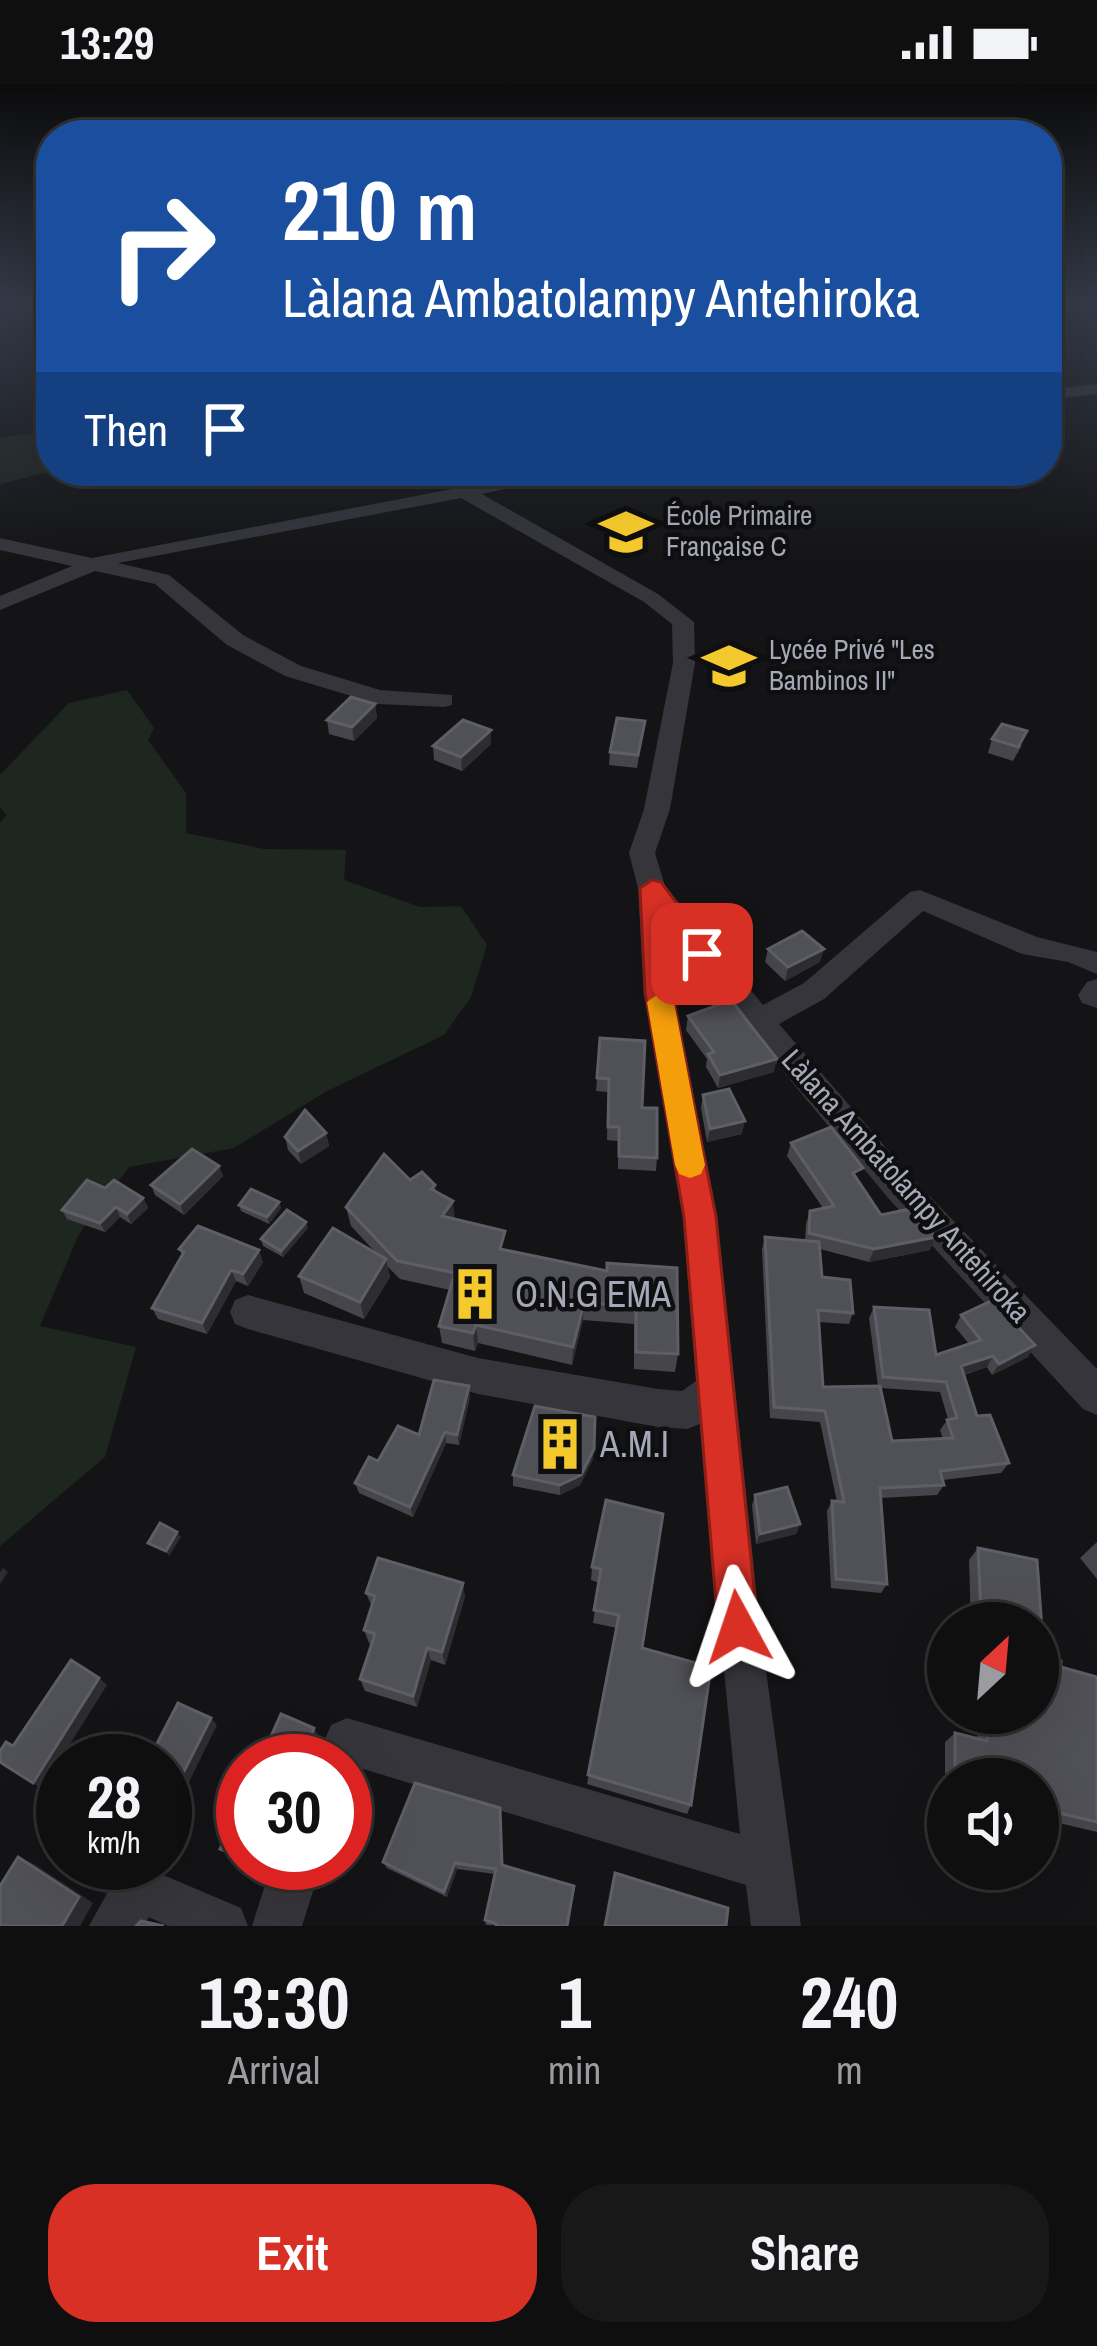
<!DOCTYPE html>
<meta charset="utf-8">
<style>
body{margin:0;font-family:"Archivo Narrow",sans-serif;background:#181819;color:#f1f3f6;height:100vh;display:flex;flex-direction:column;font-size:45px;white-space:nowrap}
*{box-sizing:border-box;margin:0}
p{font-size:39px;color:#9b9c9f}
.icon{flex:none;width:66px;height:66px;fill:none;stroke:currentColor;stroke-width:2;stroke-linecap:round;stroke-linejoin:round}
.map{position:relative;height:1842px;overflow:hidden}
.drawer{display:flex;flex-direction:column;background:#0f0f10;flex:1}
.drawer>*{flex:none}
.guide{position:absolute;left:36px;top:36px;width:1026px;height:366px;border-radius:48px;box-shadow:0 12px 48px #0002,0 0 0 3px #2f2f30;background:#1a4fa0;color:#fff;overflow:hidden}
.needle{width:78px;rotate:26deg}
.tools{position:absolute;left:927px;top:1518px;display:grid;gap:24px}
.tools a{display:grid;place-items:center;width:132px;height:132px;border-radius:50%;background:#0f0f10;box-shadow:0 12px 48px #0002,0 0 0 3px #2f2f30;font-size:60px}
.speed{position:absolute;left:36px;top:1650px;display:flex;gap:24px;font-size:60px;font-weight:700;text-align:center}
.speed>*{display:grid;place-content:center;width:156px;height:156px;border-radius:50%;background:#0f0f10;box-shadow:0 12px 48px #0002,0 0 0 3px #2f2f30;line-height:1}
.speed small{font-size:30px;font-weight:400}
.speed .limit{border:18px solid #d22;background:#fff;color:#111}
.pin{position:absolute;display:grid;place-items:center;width:102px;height:102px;color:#fff;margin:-51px;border-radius:24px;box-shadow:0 6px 18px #0006}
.me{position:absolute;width:132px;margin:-66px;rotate:355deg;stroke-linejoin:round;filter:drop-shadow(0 0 9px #0008)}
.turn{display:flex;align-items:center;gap:42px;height:252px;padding:0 48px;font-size:54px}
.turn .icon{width:156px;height:156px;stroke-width:2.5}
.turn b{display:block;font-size:84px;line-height:102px}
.then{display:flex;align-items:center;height:114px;padding:0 48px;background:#0003;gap:24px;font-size:45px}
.eta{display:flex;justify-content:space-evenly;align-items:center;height:204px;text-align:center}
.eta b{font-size:72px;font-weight:800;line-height:84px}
.primary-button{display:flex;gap:24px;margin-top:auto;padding:24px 48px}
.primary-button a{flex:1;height:138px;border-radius:48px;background:#d93025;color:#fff;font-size:48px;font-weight:800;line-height:138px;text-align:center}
.primary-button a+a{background:#181819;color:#f1f3f6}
.status{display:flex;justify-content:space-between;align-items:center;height:84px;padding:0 60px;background:#0f0f10;direction:ltr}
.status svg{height:33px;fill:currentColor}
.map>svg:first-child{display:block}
</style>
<div class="status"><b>13:29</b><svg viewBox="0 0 49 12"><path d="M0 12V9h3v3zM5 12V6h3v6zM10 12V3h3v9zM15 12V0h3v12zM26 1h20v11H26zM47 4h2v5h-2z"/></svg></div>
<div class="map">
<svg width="1097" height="1842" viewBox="0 0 1097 1842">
<rect width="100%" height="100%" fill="#141416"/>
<g fill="#1e2620">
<polygon points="51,347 52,387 0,400 0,354"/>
<polygon points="127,606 154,644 148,656 186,709 186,749 264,765 346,766 344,796 420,823 461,822 487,861 471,913 444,951 327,1007 234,1064 129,1083 79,1150 40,1242 136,1263 105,1373 0,1462 0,739 7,731 0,723 0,691 69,619"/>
</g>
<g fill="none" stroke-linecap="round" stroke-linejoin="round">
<g fill="#35353b" fill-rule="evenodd">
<polygon points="1097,300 1097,310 1047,316 1047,306"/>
<polygon points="546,387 585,387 482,410 658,510 694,538 695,579 670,725 655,769 665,802 763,921 804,899 910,808 920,806 1037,853 1097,868 1097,890 1068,878 1022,870 923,827 824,915 779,940 913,1095 1097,1285 1097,1331 1083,1325 889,1115 669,850 674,908 717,1133 760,1543 801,1842 751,1842 746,1801 360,1684 356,1694 345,1698 345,1677 316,1677 331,1641 347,1634 740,1750 700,1340 687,1345 658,1343 478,1310 248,1245 235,1240 230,1228 235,1216 248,1211 478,1274 658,1305 682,1307 696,1297 683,1133 644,908 638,804 629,769 644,725 673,579 672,540 644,518 461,414 118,479 169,491 243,551 301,582 380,606 452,611 452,621 444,623 378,620 285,592 227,561 155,500 95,487 0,526 0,512 72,482 0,466 0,454 92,474"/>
<polygon points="1097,895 1097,924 1082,919 1078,911 1087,898"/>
<polygon points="135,1779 241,1824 248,1842 168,1842 149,1833 143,1842 89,1842 121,1784"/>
<polygon points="272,1779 322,1779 302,1842 252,1842"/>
</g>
</g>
<g fill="#45454b" fill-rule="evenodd">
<polygon points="375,620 377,634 354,657 329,650 327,636"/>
<polygon points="645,637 637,684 609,681 610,668"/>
<polygon points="992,655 1022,661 1013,677 988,669"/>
<polygon points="491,660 462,687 434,676 433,662"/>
<polygon points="768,865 820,878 785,897 765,878"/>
<polygon points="688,932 774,988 718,1004 706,983 707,975 686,946"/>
<polygon points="600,954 642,1024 657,1074 656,1087 618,1085 618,1057 607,1056 608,1008 596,1007"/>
<polygon points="703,1011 742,1050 707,1058 701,1024"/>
<polygon points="326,1049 329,1062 301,1080 288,1066 285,1053"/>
<path d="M791,1059L859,1097L881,1131L930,1166L869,1178L820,1165L822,1193L853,1229L849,1240L818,1238L823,1303L878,1302L869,1234L874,1223L936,1271L969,1260L955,1243L961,1231L1035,1261L1028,1273L992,1291L987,1283L964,1291L977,1332L1009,1379L1001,1389L943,1396L944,1401L937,1411L880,1414L887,1500L881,1509L831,1504L827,1427L832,1417L837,1418L820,1338L770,1334L762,1165L765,1153L805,1157L806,1140L810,1127L823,1124L787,1072ZM881,1304L940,1308L948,1335L940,1346L943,1355L892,1357Z"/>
<polygon points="219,1082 223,1092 184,1131 155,1111 151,1101"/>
<polygon points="410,1096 435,1101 436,1108 455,1135 505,1166 607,1187 678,1270 675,1288 634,1285 634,1240 583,1236 572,1281 478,1259 475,1267 442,1259 439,1242 450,1206 400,1195 387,1182 390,1193 364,1235 304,1209 299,1192 376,1169 351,1142 346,1123"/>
<polygon points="105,1104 143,1114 148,1124 131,1140 120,1133 105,1148 67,1135 62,1126"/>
<polygon points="279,1118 281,1124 269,1140 241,1127 239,1121"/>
<polygon points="308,1144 283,1173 263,1162 261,1155"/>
<polygon points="179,1165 263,1178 248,1202 236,1197 207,1250 158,1235 152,1224 182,1171"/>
<polygon points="469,1302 470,1313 459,1361 446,1359 413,1433 359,1409 355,1399 378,1377 419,1351"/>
<polygon points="593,1375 580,1401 560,1411 513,1402 513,1391"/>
<polygon points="755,1411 800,1440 796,1450 756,1460 752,1421"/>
<polygon points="606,1416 642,1564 691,1721 687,1730 587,1700 617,1544 593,1539 599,1499 591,1496 592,1483"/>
<polygon points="1097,1458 1097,1495 1080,1474"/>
<polygon points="978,1464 1037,1476 1044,1573 1061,1577 1061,1583 1097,1593 1097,1748 1038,1734 1038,1695 948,1695 948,1714 945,1713 945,1658 955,1649 977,1654 978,1629 1038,1629 1038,1539 971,1539 969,1476"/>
<polygon points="366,1509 465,1512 445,1581 431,1576 417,1623 365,1607 360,1595 372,1560 369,1559 364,1546 372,1523"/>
<polygon points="383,1778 503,1781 567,1842 486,1841 485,1836 495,1790 457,1785 447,1813 387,1784"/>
</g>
<g fill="#2d2d31">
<polygon points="375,620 377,634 354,657 352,643"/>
<polygon points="491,646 491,660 462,687 461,673"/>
<polygon points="824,865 820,878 785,897 788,883"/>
<polygon points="777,975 774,988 718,1004 720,991"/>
<polygon points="745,1037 742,1050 707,1058 710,1045"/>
<polygon points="326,1049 329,1062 301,1080 298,1067"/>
<polygon points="219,1082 223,1092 184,1131 180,1120"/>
<polygon points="143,1114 148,1124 131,1140 127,1130"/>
<polygon points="453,1117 455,1136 442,1132"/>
<polygon points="279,1118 281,1124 269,1140 267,1133"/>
<polygon points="116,1123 120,1133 105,1148 100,1139"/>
<polygon points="306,1138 308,1144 283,1173 281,1167"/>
<polygon points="936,1153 930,1166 869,1178 874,1165"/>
<polygon points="259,1166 263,1178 248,1202 243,1190"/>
<polygon points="386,1175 390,1193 364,1235 360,1218"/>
<polygon points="231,1186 236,1197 207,1250 202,1239"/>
<polygon points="584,1219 583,1236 572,1281 573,1263"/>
<polygon points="476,1241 478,1259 475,1267 473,1249"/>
<polygon points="1035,1261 1028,1273 992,1291 999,1280"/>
<polygon points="993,1272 987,1283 955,1293 961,1282"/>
<polygon points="469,1302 470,1313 459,1361 457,1351"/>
<polygon points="445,1348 446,1359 413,1433 410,1423"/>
<polygon points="594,1365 593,1375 580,1401 560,1411 560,1401"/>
<polygon points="800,1440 796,1450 756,1460 760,1450"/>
<polygon points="177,1448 181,1453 169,1472 166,1467"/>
<polygon points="3,1484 8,1488 0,1500 0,1488"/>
<polygon points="463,1499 465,1512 445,1581 442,1568"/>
<polygon points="427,1564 431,1576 417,1623 413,1612"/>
<polygon points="99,1594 107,1601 42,1705 33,1699"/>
<polygon points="211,1634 217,1641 171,1735 178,1740 165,1768 165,1725"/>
<polygon points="314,1644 320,1654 314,1673 317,1677 311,1677 305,1668"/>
<polygon points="18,1773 34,1780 93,1819 80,1842 62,1842"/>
<polygon points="256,1779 268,1779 264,1788 256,1781"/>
<polygon points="455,1779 457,1785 447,1813 444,1808"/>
</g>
<g fill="#505057" stroke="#5d5e66" stroke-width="3">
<polygon points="351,613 375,620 352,643 327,636"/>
<polygon points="617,634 645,637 638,671 610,668"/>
<polygon points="463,636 491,646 461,673 433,662"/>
<polygon points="1002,640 1027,647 1018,663 992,655"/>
<polygon points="802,847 824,865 788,883 768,865"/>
<polygon points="731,916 777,975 720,991 708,970 714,968 688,932"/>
<polygon points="600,954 645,957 642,1024 657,1024 657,1074 619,1072 619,1043 608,1043 609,995 597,994"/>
<polygon points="729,1005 745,1037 710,1045 703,1011"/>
<polygon points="305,1026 326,1049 298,1067 285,1053"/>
<polygon points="831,1043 863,1084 853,1089 881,1131 910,1125 936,1153 874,1165 809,1149 810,1127 834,1122 791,1059"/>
<polygon points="192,1065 219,1082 180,1120 151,1101"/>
<polygon points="384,1070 410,1096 422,1088 435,1101 431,1105 453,1117 442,1132 505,1147 500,1165 607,1187 607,1179 677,1184 678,1270 636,1268 636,1222 584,1219 573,1263 476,1241 473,1249 439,1242 455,1189 397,1177 346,1123"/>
<polygon points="87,1096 105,1104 114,1096 143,1114 127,1130 116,1123 100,1139 62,1126"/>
<polygon points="251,1105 279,1118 267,1133 239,1121"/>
<polygon points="287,1126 306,1138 281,1167 261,1155"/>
<polygon points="198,1142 259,1166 243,1190 231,1186 202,1239 152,1224 184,1168 179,1165"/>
<polygon points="333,1144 386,1175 360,1218 299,1192"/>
<polygon points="765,1153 819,1158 822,1193 850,1196 853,1229 818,1226 823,1303 880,1302 892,1357 953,1354 947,1336 957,1334 946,1298 883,1293 874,1223 929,1226 936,1271 981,1256 961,1231 993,1216 1035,1261 999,1280 993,1272 961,1282 977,1332 990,1331 1009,1379 940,1387 944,1401 880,1404 887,1500 836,1495 832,1417 844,1418 825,1327 774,1323"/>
<polygon points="434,1296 469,1302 457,1351 445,1348 410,1423 355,1399 369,1373 378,1377 398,1342 419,1351"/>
<polygon points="535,1322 595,1333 594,1365 581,1391 560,1401 513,1391"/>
<polygon points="787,1403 800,1440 760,1450 755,1411"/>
<polygon points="606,1416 663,1430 642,1564 711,1583 691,1721 588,1691 619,1531 594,1526 601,1485 592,1483"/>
<polygon points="160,1439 177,1448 166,1467 148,1459"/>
<polygon points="978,1464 1037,1476 1044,1573 1061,1577 1061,1583 1097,1593 1097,1738 1038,1724 1038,1695 955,1695 955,1649 987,1657 988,1629 1038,1629 1038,1539 990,1539 990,1532 981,1530"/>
<polygon points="378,1474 463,1499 442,1568 427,1564 413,1612 360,1595 375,1550 364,1546 375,1512 366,1509"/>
<polygon points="71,1576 99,1594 33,1699 0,1678 0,1667 6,1658 13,1662"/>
<polygon points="178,1619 211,1634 165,1725 165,1677 148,1677"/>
<polygon points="281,1630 314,1644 305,1668 313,1672 311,1677 260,1677"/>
<polygon points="415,1699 500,1724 502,1781 574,1802 567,1842 496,1842 497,1840 485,1836 496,1785 455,1779 444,1808 383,1778"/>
<polygon points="243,1714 243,1775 220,1765"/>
<polygon points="18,1773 79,1813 62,1842 0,1842 0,1802"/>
<polygon points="615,1789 728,1824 726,1842 605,1842"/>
<polygon points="141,1837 164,1842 136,1842"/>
</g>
<linearGradient id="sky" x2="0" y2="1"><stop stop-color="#0b0b0c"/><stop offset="0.46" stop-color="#343a47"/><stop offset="1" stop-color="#343a47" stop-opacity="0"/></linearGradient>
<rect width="1097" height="477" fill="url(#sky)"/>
<polygon fill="#d93025" stroke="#8d1f18" stroke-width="3" points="652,796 661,798 715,870 711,877 693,877 667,843 672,908 716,1133 758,1543 752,1557 738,1563 724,1557 718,1543 684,1133 645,908 640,804"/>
<polygon fill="#f59e0b" points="661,908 674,918 705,1081 701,1090 690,1094 679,1090 675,1081 647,918"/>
<defs>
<g id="school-bare" transform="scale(4.14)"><path d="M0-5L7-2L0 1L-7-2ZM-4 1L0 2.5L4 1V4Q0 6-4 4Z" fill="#f4c92e" stroke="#0f0f11" stroke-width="2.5" paint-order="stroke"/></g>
<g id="building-bare" transform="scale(4.14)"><path d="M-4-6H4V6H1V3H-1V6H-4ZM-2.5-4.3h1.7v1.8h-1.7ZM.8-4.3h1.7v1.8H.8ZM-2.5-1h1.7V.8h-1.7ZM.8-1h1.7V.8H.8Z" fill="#f4c92e" stroke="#0f0f11" stroke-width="2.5" paint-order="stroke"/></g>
</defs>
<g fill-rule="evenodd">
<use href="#school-bare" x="626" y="448"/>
<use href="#school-bare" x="729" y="582"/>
<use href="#building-bare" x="475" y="1210"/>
<use href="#building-bare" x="560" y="1360"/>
</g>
<g text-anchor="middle" stroke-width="9" stroke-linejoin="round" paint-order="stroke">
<g font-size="27" fill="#a5a8b6" stroke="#0f0f11" text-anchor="start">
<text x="666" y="441">École Primaire<tspan x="666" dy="31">Française C</tspan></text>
<text x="769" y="575">Lycée Privé "Les<tspan x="769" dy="31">Bambinos II"</tspan></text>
</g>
<g font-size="30" fill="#a5a8b6" stroke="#0f0f11">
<text transform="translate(906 1102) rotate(48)" y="10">Làlana Ambatolampy Antehiroka</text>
</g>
<g font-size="36" fill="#a5a8b6" stroke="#0f0f11" text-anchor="start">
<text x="515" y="1223">O.N.G EMA</text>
<text x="600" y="1373">A.M.I</text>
</g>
</g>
</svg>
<div class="tools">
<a><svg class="needle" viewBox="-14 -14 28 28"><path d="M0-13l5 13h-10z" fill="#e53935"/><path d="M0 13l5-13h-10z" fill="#9b9c9f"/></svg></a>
<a><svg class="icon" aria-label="sound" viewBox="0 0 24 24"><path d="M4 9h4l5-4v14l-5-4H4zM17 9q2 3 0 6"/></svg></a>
</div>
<div class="speed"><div>28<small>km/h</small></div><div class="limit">30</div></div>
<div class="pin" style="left:702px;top:870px;background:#d93025"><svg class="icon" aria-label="arrive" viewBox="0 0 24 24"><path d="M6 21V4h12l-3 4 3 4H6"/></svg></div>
<svg class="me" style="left:738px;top:1543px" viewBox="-20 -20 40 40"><path d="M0-17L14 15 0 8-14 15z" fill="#d93025" stroke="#fff" stroke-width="4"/></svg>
<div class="guide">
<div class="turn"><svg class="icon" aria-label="right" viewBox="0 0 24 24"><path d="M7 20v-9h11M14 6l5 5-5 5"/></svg><div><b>210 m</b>Làlana Ambatolampy Antehiroka</div></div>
<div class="then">Then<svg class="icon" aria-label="arrive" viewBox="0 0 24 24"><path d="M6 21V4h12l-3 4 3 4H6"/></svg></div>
</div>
</div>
<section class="drawer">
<div class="eta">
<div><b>13:30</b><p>Arrival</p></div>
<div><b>1</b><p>min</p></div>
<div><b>240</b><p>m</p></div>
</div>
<div class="primary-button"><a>Exit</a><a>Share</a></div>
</section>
